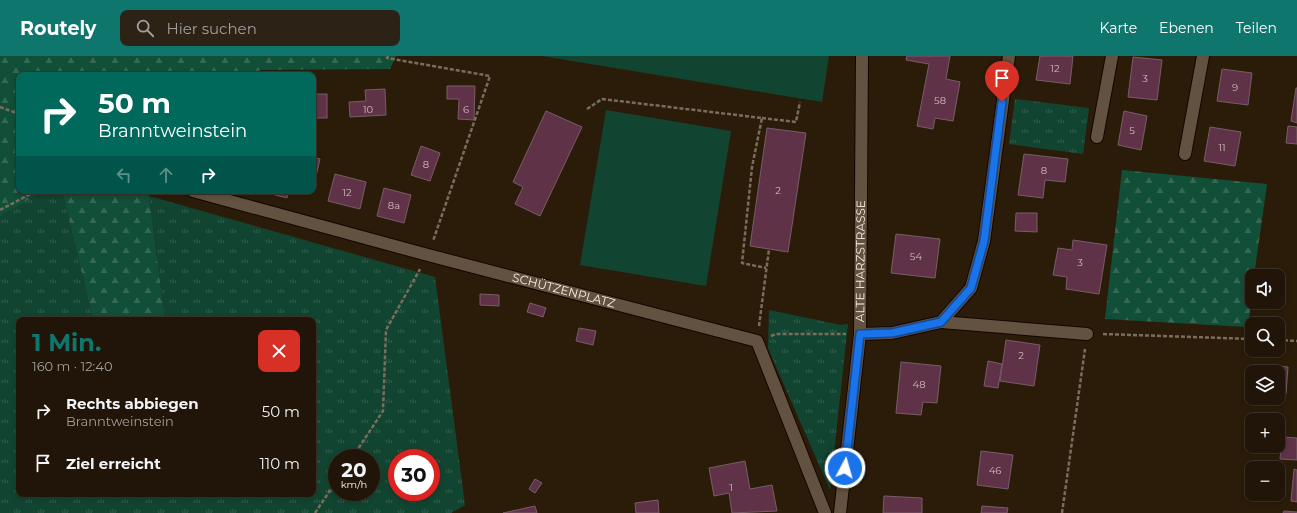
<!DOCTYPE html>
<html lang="de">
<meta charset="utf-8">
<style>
body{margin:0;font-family:Montserrat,sans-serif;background:#2d2216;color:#f1f3f6;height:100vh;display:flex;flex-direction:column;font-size:15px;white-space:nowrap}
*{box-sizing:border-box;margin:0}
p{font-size:13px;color:#a29f9c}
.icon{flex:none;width:22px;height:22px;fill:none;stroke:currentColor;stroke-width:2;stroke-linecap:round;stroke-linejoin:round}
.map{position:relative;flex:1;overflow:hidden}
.side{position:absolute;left:16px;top:261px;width:300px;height:180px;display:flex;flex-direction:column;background:#201508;border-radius:8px;box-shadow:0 2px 6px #0003,0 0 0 1px #3d3429}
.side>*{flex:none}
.banner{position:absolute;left:16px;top:16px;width:300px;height:122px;border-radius:8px;box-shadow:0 2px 6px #0003,0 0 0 1px #3d3429;background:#00695c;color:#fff;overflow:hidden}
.tools{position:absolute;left:1245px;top:213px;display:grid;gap:8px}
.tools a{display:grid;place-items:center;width:40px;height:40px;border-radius:8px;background:#201508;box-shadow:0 2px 6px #0003,0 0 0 1px #3d3429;font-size:20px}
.speed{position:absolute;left:328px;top:393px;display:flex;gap:8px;font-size:20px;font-weight:700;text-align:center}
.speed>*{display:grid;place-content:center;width:52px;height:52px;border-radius:50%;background:#201508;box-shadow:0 2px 6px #0003,0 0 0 1px #3d3429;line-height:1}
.speed small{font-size:10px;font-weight:400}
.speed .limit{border:6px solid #d22;background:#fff;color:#111}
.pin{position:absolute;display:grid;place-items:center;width:34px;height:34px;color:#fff;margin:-41px -17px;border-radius:50% 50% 50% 0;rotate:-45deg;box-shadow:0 0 4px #0007}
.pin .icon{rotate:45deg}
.me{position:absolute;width:44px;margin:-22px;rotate:6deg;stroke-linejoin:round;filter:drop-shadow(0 0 3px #0008)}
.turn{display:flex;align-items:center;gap:14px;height:84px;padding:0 16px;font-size:18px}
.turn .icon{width:52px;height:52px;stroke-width:2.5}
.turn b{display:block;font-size:28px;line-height:34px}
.lanes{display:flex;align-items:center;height:38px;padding:0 16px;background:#0003;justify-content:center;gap:20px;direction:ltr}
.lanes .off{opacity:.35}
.round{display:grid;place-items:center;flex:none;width:42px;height:42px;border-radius:8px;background:#2d2216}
.overview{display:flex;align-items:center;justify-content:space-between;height:68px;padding:0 16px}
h1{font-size:24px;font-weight:700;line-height:30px;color:#0f766e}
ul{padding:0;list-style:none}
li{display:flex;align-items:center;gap:12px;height:52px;padding:0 16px}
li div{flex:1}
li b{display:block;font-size:15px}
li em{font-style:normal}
header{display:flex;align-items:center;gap:24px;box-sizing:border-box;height:56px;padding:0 20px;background:#0f766e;color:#fff}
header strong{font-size:19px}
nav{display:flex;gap:22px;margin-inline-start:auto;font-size:14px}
.search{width:280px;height:36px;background:#2d2216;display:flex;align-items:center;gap:10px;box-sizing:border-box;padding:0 14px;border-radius:8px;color:#a29f9c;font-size:15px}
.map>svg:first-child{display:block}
</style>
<header>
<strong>Routely</strong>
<div class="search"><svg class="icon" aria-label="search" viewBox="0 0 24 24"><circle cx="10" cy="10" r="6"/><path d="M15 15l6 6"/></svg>Hier suchen</div>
<nav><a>Karte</a><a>Ebenen</a><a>Teilen</a></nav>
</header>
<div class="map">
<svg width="1297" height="457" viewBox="0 0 1297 457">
<defs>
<pattern id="grass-tufts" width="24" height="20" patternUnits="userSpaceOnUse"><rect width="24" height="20" fill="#114531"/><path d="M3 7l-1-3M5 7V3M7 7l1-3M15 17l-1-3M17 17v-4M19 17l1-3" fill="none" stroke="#34604f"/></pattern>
<pattern id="forest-firs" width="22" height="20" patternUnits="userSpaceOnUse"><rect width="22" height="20" fill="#124f38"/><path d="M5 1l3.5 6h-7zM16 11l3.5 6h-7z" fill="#356854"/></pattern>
</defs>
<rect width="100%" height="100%" fill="#2b1c0a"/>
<g fill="url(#grass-tufts)" fill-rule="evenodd">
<polygon points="1015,43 1089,52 1083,98 1009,88"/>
<path d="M43,135H62L93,264H19V438H313V264H165L149,140L435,221L465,449L451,457H0V161ZM337,402H371V436H337ZM397,402H431V436H397Z"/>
<polygon points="769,254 841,269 848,268 830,434 768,292"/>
</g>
<g fill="url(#forest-firs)">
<polygon points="0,0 396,0 390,13 261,14 244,19 19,19 19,135 43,135 0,161"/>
<polygon points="1122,114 1267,128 1254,220 1252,220 1252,239 1248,271 1105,263"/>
<polygon points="62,135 145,135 149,140 165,264 93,264"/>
</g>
<g fill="#114531">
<polygon points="542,0 829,0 822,46"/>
<polygon points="606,54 731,75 706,230 580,209"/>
</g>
<g fill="#603247" stroke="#775d68">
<polygon points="907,0 950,0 946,23 960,26 953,65 935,62 933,73 917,70 929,8 906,4"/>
<polygon points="1040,0 1073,0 1070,28 1036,24"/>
<polygon points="1133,1 1162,4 1157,44 1128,41"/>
<polygon points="1222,13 1252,17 1248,49 1217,45"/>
<polygon points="447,30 475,30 474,64 458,63 459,43 447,43"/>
<polygon points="1296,32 1297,32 1297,67 1291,65"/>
<polygon points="385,33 386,59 350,61 349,46 366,45 365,34"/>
<rect x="313" y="38" width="14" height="24"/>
<polygon points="546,55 582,71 540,160 515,148 523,131 513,126"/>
<polygon points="1124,55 1147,60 1141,94 1118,89"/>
<polygon points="1288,70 1297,71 1297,88 1286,87"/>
<polygon points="1210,71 1241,76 1235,110 1204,105"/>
<polygon points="767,72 806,77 788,196 750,190"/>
<polygon points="421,90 440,97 430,125 411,119"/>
<polygon points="1024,98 1068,103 1065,126 1045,124 1043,142 1018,139"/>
<polygon points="313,101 320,103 314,129 313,128"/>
<polygon points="335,118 366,126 360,153 328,145"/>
<polygon points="384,132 411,139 404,167 377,160"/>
<polygon points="260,135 288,135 287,142"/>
<polygon points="1016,157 1037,157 1037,176 1015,175"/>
<polygon points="896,178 940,183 935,222 891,217"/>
<polygon points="1073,184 1107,189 1099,238 1066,233 1067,221 1053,219 1058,192 1072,194"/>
<polygon points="480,238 499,239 499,250 480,249"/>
<polygon points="530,247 546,252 543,261 527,256"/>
<polygon points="579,272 596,275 593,289 576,285"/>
<polygon points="1006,284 1040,289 1034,330 1000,325"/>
<polygon points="988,305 1002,308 998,332 984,330"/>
<polygon points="901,306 941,310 937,347 923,346 921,359 896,357"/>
<polygon points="1277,310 1288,311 1286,338 1278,338"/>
<polygon points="1282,381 1297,382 1297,404 1280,403"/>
<polygon points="981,395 1013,399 1008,433 977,429"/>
<polygon points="745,405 750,433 772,429 777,455 732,457 729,437 714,440 709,412"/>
<polygon points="1294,413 1297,414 1297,446 1291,445"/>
<polygon points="535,423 542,427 535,437 529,433"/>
<polygon points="884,440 922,442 922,457 883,457"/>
<polygon points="658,444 659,457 636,457 635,447"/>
<polygon points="535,450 537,457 503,457"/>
<polygon points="982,450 1008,452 1007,457 981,457"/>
<polygon points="1284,455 1297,456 1297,457 1283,457"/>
</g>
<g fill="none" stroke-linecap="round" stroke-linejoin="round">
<g stroke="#130600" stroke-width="14">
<g id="minor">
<polyline points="1097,81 1112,0"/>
<polyline points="1185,98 1203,0"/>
<path id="s1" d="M193,135L428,199L757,285L825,457"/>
<polyline points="941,266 1087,278"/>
<polyline points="860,278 892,277 941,266 971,232 984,185 1009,0"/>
<path id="s2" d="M840,457L860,278L862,0"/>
</g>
</g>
<g stroke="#7b6d5e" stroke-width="2.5" stroke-dasharray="4 2" stroke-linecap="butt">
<polyline points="388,0 387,2 490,20 433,185"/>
<polyline points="0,51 19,58"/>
<polyline points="587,53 602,43 762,62 752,111 742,207 766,212"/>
<polyline points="762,62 796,66 800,46"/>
<polyline points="0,154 36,135"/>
<polyline points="759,270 769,193"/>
<polyline points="1103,278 1252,283"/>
<polyline points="771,280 776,278 846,278"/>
<polyline points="1278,284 1297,285"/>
<polyline points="352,402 383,355 386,274 420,213"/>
<polyline points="315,457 337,424"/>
<polyline points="1062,457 1085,293"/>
</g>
<use href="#minor" stroke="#63523f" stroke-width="12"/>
</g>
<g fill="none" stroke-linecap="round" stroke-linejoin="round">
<g stroke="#114b97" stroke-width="10">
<polyline id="route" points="845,412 860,278 892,277 941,266 971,232 984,185 1002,46"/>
</g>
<use href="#route" stroke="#1a73e8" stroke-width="7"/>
</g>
<g text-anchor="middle" stroke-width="4" stroke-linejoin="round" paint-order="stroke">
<g font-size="10" fill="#d0bdba">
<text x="1055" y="16">12</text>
<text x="1145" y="26">3</text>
<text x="1235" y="35">9</text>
<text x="940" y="48">58</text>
<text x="368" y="57">10</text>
<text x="466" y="57">6</text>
<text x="1132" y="78">5</text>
<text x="1222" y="95">11</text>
<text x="426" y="112">8</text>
<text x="1044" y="118">8</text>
<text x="778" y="138">2</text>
<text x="347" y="140">12</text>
<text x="394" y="153">8a</text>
<text x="916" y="204">54</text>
<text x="1080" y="210">3</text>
<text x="1021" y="303">2</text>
<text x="919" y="332">48</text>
<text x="995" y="418">46</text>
<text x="731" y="435">1</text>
</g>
<g font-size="12" fill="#f6ebe0" stroke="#0e0803">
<text dy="4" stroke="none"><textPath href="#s2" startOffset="253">ALTE HARZSTRASSE</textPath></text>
<text dy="4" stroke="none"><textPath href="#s1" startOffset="384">SCHÜTZENPLATZ</textPath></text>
</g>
</g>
</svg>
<div class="tools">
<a><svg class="icon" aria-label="sound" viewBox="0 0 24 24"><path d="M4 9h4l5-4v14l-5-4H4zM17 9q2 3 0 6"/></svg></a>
<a><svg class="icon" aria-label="search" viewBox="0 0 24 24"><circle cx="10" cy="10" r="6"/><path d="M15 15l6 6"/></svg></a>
<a><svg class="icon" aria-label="layers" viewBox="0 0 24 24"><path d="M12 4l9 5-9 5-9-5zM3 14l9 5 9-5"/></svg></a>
<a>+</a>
<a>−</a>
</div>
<div class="speed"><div>20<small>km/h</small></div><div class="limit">30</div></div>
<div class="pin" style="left:1002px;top:46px;background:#d93025"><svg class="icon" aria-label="arrive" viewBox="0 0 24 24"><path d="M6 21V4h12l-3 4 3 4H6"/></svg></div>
<svg class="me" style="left:845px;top:412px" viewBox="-20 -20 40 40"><circle r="17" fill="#1a73e8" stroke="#fff" stroke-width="3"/><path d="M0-11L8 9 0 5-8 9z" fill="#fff"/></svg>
<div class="banner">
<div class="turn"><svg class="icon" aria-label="right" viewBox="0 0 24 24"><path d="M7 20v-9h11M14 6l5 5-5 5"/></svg><div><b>50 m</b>Branntweinstein</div></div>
<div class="lanes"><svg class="icon off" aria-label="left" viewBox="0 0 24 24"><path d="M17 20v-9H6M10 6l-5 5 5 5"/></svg><svg class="icon off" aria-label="ahead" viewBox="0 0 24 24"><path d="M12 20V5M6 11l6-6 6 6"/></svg><svg class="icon" aria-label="right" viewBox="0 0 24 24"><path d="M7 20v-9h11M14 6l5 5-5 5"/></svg></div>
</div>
<section class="side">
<div class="overview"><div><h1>1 Min.</h1><p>160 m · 12:40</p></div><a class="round" style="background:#d93025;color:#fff"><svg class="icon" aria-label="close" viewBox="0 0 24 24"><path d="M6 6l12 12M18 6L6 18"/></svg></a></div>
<ul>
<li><svg class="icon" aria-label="right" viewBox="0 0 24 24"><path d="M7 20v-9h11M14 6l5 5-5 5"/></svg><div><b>Rechts abbiegen</b><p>Branntweinstein</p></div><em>50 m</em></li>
<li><svg class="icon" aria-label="arrive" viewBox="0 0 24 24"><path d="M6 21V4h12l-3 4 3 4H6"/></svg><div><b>Ziel erreicht</b></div><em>110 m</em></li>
</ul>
</section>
</div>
